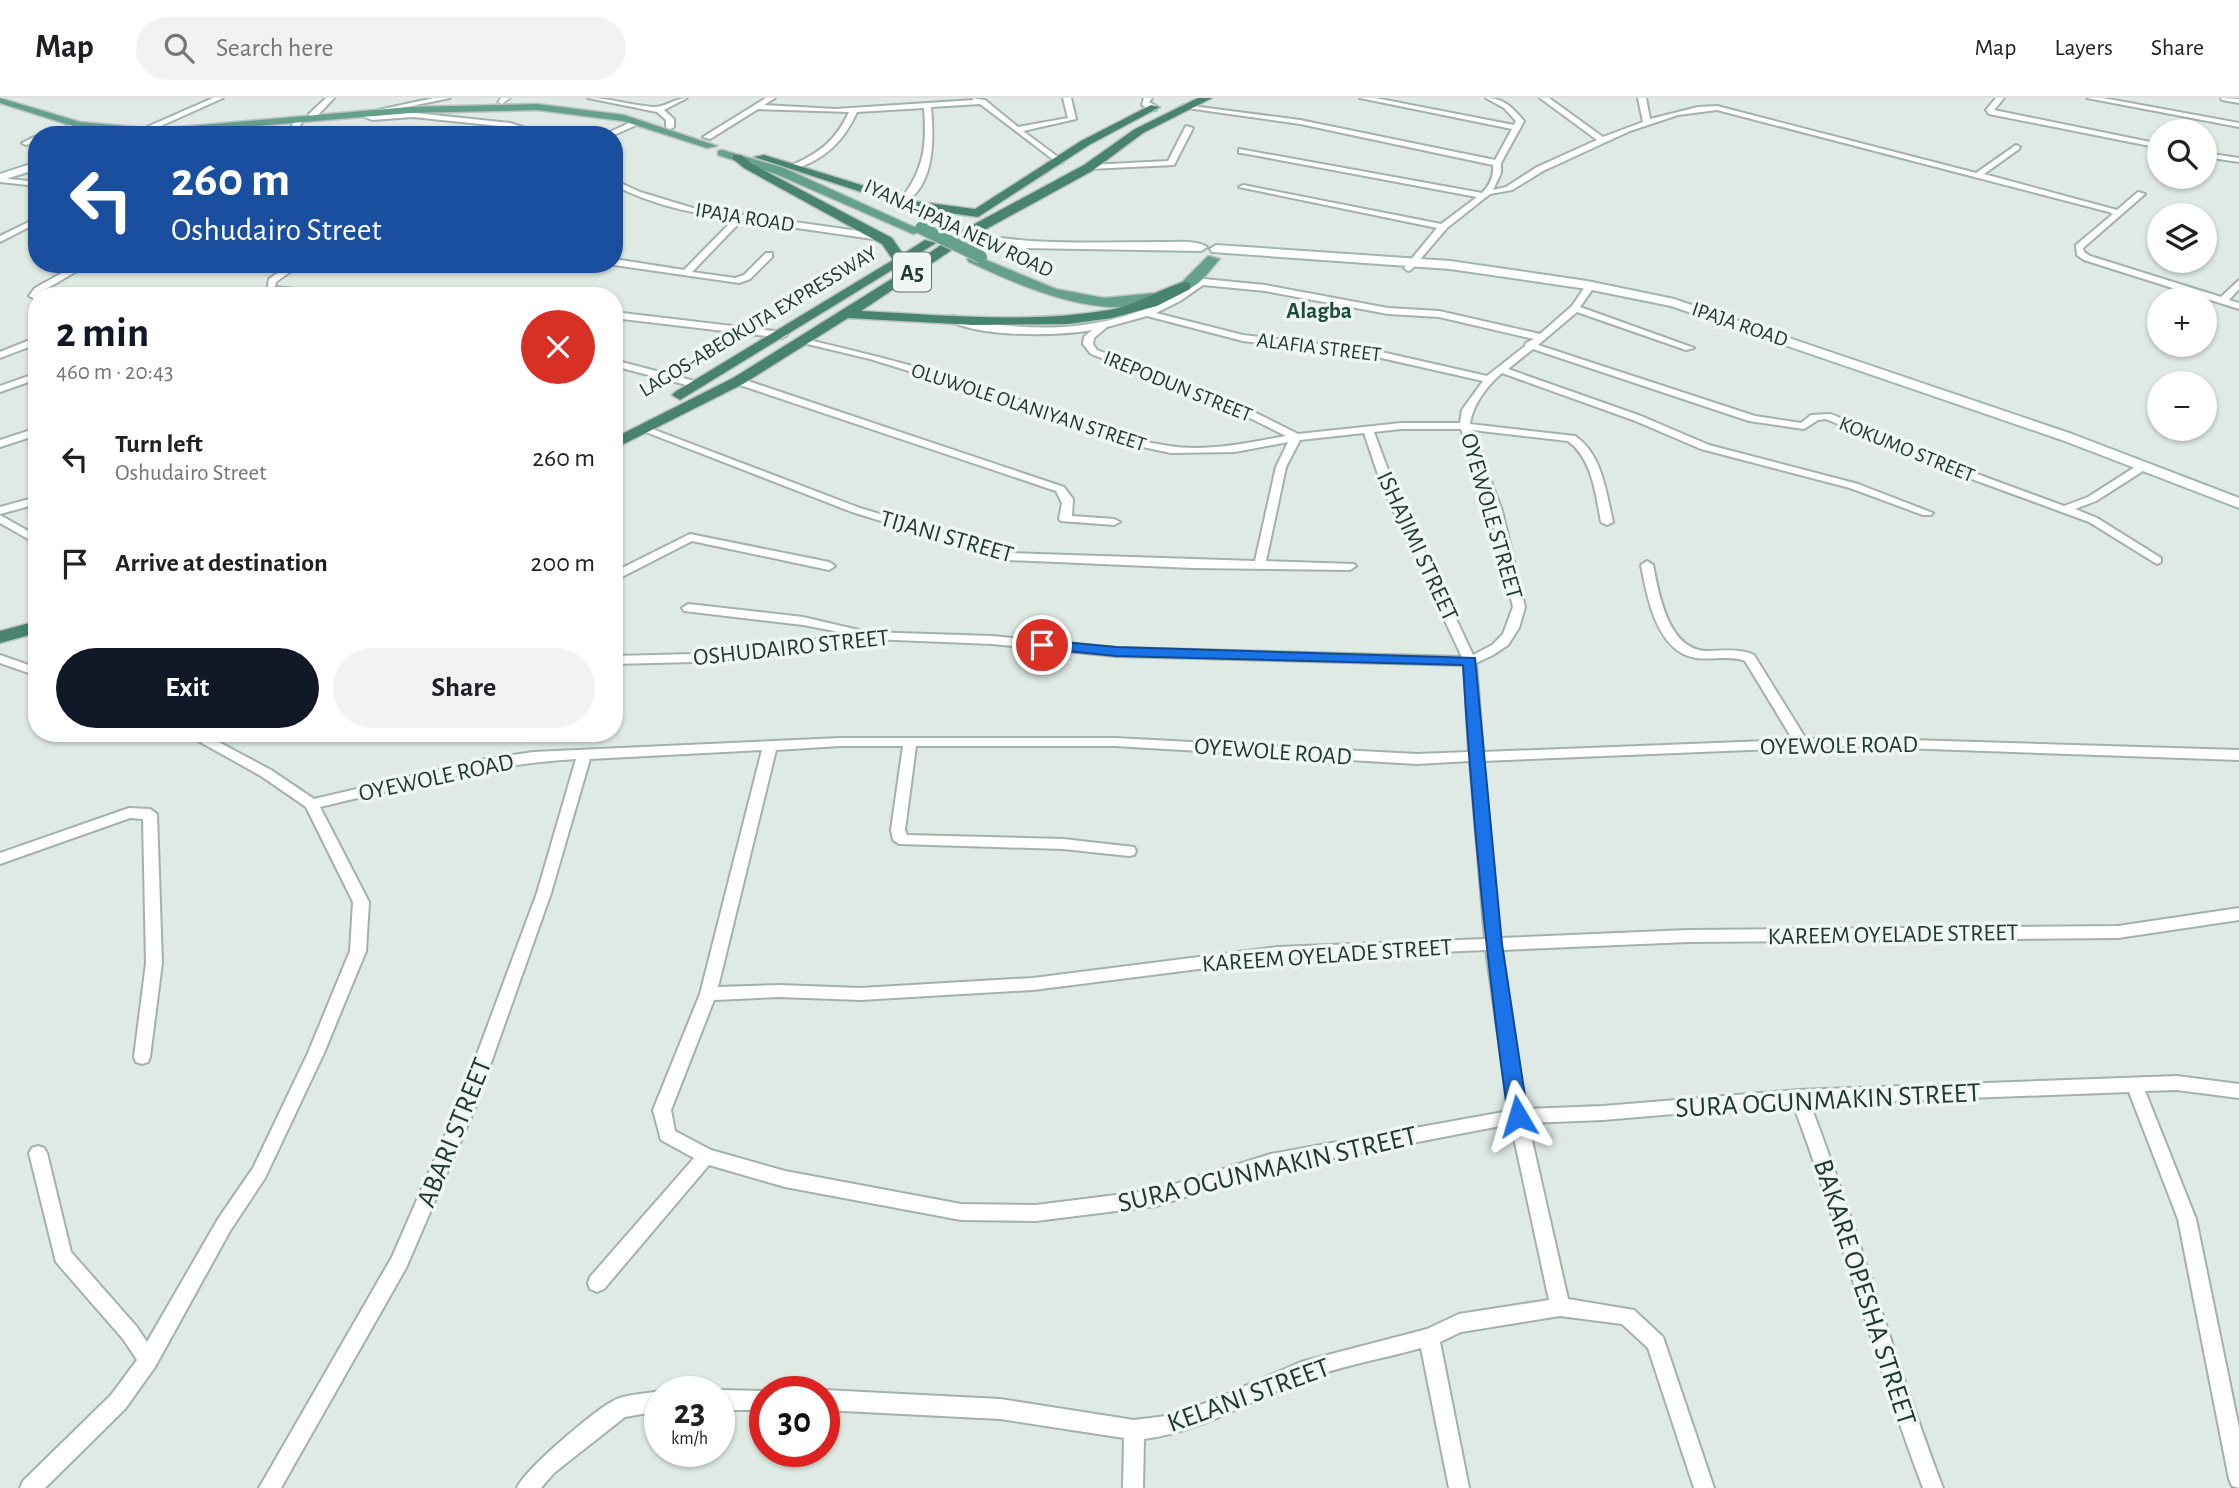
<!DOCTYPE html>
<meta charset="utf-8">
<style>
body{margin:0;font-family:"Alegreya Sans",sans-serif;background:#f2f2f2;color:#202124;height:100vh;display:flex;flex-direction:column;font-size:26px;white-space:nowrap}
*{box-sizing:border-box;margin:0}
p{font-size:23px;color:#757577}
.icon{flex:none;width:38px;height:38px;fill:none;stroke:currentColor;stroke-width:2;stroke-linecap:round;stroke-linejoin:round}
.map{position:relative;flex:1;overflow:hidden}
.drawer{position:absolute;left:28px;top:189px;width:595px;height:455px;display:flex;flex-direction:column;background:#fff;border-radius:28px;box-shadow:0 2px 5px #0004}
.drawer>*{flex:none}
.guide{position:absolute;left:28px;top:28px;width:595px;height:147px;border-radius:28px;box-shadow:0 2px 5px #0004;background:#1a4fa0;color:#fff;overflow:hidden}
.fabs{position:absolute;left:2147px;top:21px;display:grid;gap:14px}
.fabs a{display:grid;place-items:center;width:70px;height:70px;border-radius:50%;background:#fff;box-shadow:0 2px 5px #0004;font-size:35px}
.speed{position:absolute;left:644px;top:1278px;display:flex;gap:14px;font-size:35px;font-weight:700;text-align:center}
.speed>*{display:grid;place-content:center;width:91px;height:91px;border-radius:50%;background:#fff;box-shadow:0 2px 5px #0004;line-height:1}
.speed small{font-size:18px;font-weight:400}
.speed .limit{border:10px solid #d22;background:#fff;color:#111}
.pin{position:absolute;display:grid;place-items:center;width:60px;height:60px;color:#fff;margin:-30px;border:4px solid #fff;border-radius:50%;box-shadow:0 2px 7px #0007}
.me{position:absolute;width:77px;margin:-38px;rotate:353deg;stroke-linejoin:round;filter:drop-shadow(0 0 5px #0008)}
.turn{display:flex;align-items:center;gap:24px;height:147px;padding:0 28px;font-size:32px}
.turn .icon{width:91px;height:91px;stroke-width:2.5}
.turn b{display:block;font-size:49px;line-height:60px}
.round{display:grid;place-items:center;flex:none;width:74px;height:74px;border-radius:37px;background:#f2f2f2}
.overview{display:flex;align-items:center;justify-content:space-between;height:119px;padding:0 28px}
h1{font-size:42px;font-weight:600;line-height:52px;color:#111827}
.action{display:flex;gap:14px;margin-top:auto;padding:14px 28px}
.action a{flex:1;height:80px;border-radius:42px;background:#111827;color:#fff;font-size:28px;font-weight:600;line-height:80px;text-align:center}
.action a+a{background:#f2f2f2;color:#202124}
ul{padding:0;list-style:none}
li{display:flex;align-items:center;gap:21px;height:105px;padding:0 28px}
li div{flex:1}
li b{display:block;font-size:26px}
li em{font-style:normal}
header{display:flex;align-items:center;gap:42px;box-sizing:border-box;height:98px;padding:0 35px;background:#fff;border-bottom:2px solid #e0e0e0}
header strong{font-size:33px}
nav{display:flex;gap:38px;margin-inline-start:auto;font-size:24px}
.search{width:490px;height:63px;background:#f2f2f2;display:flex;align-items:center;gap:18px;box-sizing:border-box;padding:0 24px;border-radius:38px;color:#757577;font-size:26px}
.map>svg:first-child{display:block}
</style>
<header>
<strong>Map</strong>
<div class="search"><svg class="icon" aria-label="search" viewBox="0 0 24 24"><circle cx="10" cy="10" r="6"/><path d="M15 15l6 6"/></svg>Search here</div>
<nav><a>Map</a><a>Layers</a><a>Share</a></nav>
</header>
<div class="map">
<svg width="2239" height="1390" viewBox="0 0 2239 1390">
<rect width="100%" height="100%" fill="#dfeae4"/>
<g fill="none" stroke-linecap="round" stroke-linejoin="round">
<g stroke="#a2b2ab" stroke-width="4">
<g id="minor">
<polygon points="213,0 223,0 154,31 147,29"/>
<polygon points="326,0 334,0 315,20 309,20 309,16"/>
<polygon points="434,0 450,0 382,14 378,12"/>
<path d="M588,0C611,0 633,8 655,9C666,9 675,0 687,0L664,12L674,21V29L670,31L666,29V22L657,14Z"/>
<path d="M766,0H775L764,7L835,11L974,2L972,0L985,2L1018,29L1068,20L1063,0H1071L1076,21L1023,33L1062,62L1063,64L1059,66L980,6L931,9C934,41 935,87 904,105L900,103C924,71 927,49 924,10L857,14C844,43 825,61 795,71H792V67C820,55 836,42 849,14L758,11L710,41L703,39Z"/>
<polygon points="1144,0 1152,0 1149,4 1156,8 1156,12 1150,12 1142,7"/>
<path d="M1360,0H1375L1514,27L1516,23L1504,10L1486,0C1504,0 1513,10 1524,23L1501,65V75L1493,92L1506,89L1537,69L1597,42L1540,0H1549L1603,39L1643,24L1638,0H1646L1650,21L1698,9L1717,8L1976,75L2016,47L2020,49L2019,51L1984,76L2117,112L2138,94L2145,96L2083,150L2084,154L2090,158L2221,199L2239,182V191L2229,202L2239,205V211L2084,162L2077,157L2076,147L2113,116L2109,114L1717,12L1678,17L1630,33L1543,73L1512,92L1490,96L1447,130L1411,172L1408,173L1404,170L1437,130L1239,89L1243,87L1441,126L1477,99L1242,55H1239V51L1482,95C1490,87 1494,79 1493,67L1300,26L1180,9L1184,7L1300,22L1495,62L1512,31Z"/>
<polygon points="1996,0 2004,0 1994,12 2160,46 2160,50 1989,16 1986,12"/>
<polygon points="2087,0 2103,0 2239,25 2239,29"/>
<polygon points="2221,0 2239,1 2239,5 2222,2"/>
<polygon points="409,10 415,15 510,25 547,37 534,37 509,29 413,19 372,22 360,17 364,15 373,18 408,15 405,12"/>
<polygon points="295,22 302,24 295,37 287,37"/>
<polygon points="636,22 643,24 614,37 603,37"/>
<polygon points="76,25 83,27 58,37 46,37"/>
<polygon points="1186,28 1193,30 1174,67 1089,71 1085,69 1089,67 1168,63"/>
<polygon points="34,39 37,39 37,44 26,47 22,45"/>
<polygon points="2205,55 2239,60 2239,64 2205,59"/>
<polygon points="0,80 37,84 37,88 0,84"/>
<path d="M614,82L640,94L693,110L880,136L884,139L880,142L742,122L692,174L735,180L744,177L766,155H772V159L750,181L739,185L614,167V161L684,172L734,121C692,115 652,107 614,87Z"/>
<polygon points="37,120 37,125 0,144 0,138"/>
<polygon points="78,166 89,166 41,194 41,198 37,198 37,202 29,198 35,190"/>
<polygon points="291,166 301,166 276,184 275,189 335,195 339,198 307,198 267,193 269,181"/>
<path d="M1194,180L1265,187L1388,210L1439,213L1540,236L1572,208L1584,190L1587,189L1592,192L1580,209L1694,250L1686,252L1577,214L1538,247L1755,318L1801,325L1811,317L1831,316L1947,365L2064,408L2088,399L2135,369H2143V373L2096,403L2075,411L2097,420L2161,460V464L2157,466L2089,424L1939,369L1826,321L1818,322L1804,331L1749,323L1533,251L1508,271L1641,318L1709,347L1858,386L1933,415L1931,417H1923L1850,390L1701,351L1633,322L1502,275C1487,288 1473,306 1470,326L1575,338C1602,356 1606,394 1613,424L1607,427L1601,424C1596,397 1592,360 1568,343L1472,332L1502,413L1525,509L1519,530L1508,547L1493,557L1476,565L1483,654L1793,642L1745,563C1731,557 1712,562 1696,560C1657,554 1647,499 1641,467L1647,463L1653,467C1659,497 1668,551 1706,553C1722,553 1739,550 1754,557L1806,641L1845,640L2239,652V662L1845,648L1483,663L1500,840L1688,832L2118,828L2239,810V822L2118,840L1688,844L1502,852L1525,1011L1603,1008L1799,992L2177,978L2239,986V1000L2177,992L2145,993L2196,1121L2239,1330V1390L2232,1388L2229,1381L2178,1121L2129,994L1810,1006C1859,1132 1894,1263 1943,1390H1923C1875,1264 1841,1133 1793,1006L1603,1022L1528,1025L1568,1201L1634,1212L1663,1239L1714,1390H1694L1648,1250L1622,1226L1560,1218L1461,1234L1440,1244L1469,1390H1449L1421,1250C1382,1261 1339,1268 1301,1283C1249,1303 1200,1334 1144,1341L1143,1390H1123L1124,1340L1000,1321L824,1312V1293H822L824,1292L1000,1301L1134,1322L1166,1318L1206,1305L1301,1264L1427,1231L1459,1216L1549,1202L1511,1026L1271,1072L1156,1108L1036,1123L961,1122L785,1089L709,1067L604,1191L597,1194L590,1191L588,1185L590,1179L694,1060L661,1042L653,1012L700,896L762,652L590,661L551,795L475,1010L406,1170L281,1390H259L392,1159L457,1010L537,795L576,661C489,666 405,689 320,709L369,804L366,853L324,955L265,1080L230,1133L155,1269L125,1311L45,1390H20L23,1383L111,1297L137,1262L123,1241L56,1164L29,1055L32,1050L38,1048L44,1050L47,1055L71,1154L137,1229L147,1244L218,1121L253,1070L308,955L350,853L353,804L306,709L261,678L184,635H202L271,672L314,701L480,662L533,654L840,640H1115L1417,656L1469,654L1464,567L1116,558L992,546L871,541L761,558L694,564L614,566V558L694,556L761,550L850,536L803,527L684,513L682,510L688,506L803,519L867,534L992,538L1116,550L1462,559L1383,391L1364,335L1300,342L1286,369L1266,463L1354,466L1356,468L1350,472L1193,470L1008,462L852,414L638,331L639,329H647L860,410L1009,455L1255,463L1276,369L1288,344L1235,354L1171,355L1115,343L977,294L870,261L799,244L804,241C865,255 925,270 985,290C1046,310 1105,339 1169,348C1207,354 1248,345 1286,338L1236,313L1091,256L1083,246L1084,239L1092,232C1057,238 977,240 947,221L952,218C1033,238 1123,235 1193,185L1190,183ZM1203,187L1265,193L1388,216L1439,219L1534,241L1526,245L1525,248L1487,278L1377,253L1243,237L1156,215L1180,203ZM1147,218L1243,243L1377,259L1483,283L1462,312L1460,325H1401L1298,336L1244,309L1097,252L1093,246L1094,240L1107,229ZM1401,331H1461L1490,413L1513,509L1503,536L1492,547L1473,557L1395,391L1374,334ZM840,648H903L891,732L893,742L899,746L1063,751L1129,758L1134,757L1136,753L1134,749L1063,741L907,737L905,732L916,648H1115L1417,666L1470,663L1485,841L1278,849L1033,880L860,890L779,887L718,889L776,652ZM1486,852L1509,1013L1271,1056L1156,1092L1036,1107L961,1106L785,1073L711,1052L675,1033L671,1012L714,902L779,899L860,902L1033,892L1278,861Z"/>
<polygon points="614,214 782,234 787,237 782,240 614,220"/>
<polygon points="37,239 37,246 0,260 0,254"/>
<polygon points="614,262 702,285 703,287 698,290 614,268"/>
<polygon points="37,275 37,281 0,294 0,288"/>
<polygon points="734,281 742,281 1064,389 1073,401 1072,418 1114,421 1120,424 1114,427 1061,423 1059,421 1062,405 1056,393 734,285"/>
<polygon points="37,330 37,337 0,349 0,342"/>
<polygon points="37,399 37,406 0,416 0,409"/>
<polygon points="0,417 37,438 37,446 0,425"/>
<polygon points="690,436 829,464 835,468 829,472 692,443 614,483 614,474"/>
<polygon points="0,557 37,570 37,578 0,565"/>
<polygon points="129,710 150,711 157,716 162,865 150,959 148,964 142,966 136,964 134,959 146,865 143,721 130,720 0,766 0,755"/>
<polygon points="719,1292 767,1293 765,1293 765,1312 719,1312 719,1293 717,1293"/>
<path d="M660,1293V1313L625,1319L554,1375L541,1390H517C524,1372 599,1308 617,1301C630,1296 646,1296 660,1293Z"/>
</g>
</g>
<g stroke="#a2b2ab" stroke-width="3">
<polygon id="tertiary" points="501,0 510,0 502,6 498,4"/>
</g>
<g stroke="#9eb6ab" stroke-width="4">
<g id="secondary">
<polygon points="95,28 103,28 105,37 95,37"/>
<polygon points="37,64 37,71 0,83 0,76"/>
<path d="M963,134C1030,148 1097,144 1165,144C1177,144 1197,142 1207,149L1201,153L1022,150L959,140V136Z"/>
<polygon points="1216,147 1450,163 1587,183 1674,201 2072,336 2239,400 2239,410 2062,342 1671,208 1587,191 1450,171 1212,154 1210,151"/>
</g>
</g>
<g stroke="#bcc4c1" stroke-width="3">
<g id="primary">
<polygon points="0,0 80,24 157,31 409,9 537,6 624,17 717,48 707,50 623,23 537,12 409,15 150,37 79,30 0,5"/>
<polygon points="722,52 784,70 923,133 913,136 776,76 718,57 718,53"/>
<path d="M974,157L1056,191L1104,200L1155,195L1182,184L1208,158L1220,161C1212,169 1204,182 1194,188C1126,235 1034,194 969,164L967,161Z"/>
</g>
</g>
<g stroke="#bcc4c1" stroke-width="3">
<g id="trunk">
<path d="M1198,0H1212L1143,35L1092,73L968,141L861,213C943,217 1027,226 1109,212C1138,207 1159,191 1185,184L1190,185V191L1157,208L1112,220L1068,226L974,227L848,220L743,286L614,351V340L733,280L898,177L958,135L1084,67L1135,31Z"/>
<polygon points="1151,7 1160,9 1089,47 978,119 907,109 754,59 764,57 913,103 975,111 1081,43"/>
<polygon points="733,57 741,57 752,66 892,140 903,156 925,142 936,145 680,302 672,297 675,294 893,162 882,146 744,70 733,61"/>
<polygon points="37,523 37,535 0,545 0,533"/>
</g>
</g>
<use href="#minor" fill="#fff" fill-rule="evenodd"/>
<use href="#tertiary" fill="#fff" fill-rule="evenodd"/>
<use href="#secondary" fill="#fff" fill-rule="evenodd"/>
<use href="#primary" fill="#64a08a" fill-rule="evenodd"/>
<use href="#trunk" fill="#48836f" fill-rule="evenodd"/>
<g stroke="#bcc4c1" stroke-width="14" stroke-linecap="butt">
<polyline id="primary-bridge" points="921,130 981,159"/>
</g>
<use href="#primary-bridge" stroke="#64a08a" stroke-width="12"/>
</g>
<path fill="#1a73e8" stroke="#114b97" stroke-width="2" d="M1042,542L1116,549L1475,560L1502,846L1528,1018L1525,1024H1511L1508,1018C1487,868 1472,719 1463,567L1116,558L1037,550L1035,547Z"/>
<g text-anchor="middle" stroke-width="7" stroke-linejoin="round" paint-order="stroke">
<g font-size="21" fill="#203a31" stroke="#f0f7f3">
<text transform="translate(745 119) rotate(9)" y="7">IPAJA ROAD</text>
<text transform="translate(959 130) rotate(25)" y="7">IYANA-IPAJA NEW ROAD</text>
<text transform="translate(758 223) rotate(-31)" y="7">LAGOS-ABEOKUTA EXPRESSWAY</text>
<text transform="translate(1740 226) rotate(19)" y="7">IPAJA ROAD</text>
<text transform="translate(1319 249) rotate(7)" y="7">ALAFIA STREET</text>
<text transform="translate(1178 288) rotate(22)" y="7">IREPODUN STREET</text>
<text transform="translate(1029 309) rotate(18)" y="7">OLUWOLE OLANIYAN STREET</text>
<text transform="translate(1907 351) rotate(22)" y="7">KOKUMO STREET</text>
</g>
<rect fill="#f0f7f3" stroke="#5e736b" stroke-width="2" x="893" y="154.5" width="38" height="39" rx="5"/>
<g font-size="23" font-weight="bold" fill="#203a31">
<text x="912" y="182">A5</text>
</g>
<g font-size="23" font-weight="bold" fill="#1d4c3c" stroke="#f0f7f3">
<text x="1319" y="220">Alagba</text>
</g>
<g font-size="24" fill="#203a31" stroke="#f0f7f3">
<text transform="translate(1492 418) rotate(74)" y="8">OYEWOLE STREET</text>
<text transform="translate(947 438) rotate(16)" y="8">TIJANI STREET</text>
<text transform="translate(1418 448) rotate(65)" y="8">ISHAJIMI STREET</text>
<text transform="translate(791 549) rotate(-6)" y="8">OSHUDAIRO STREET</text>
<text transform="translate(1839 647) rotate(-1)" y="8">OYEWOLE ROAD</text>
<text transform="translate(1273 653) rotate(4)" y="8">OYEWOLE ROAD</text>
<text transform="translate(436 679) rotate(-12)" y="8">OYEWOLE ROAD</text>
<text transform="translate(1893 836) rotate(-1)" y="8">KAREEM OYELADE STREET</text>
<text transform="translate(1327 857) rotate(-4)" y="8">KAREEM OYELADE STREET</text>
</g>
<g font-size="28" fill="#203a31" stroke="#f0f7f3">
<text transform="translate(1828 1001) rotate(-3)" y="10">SURA OGUNMAKIN STREET</text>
<text transform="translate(453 1034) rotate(-68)" y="10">ABARI STREET</text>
<text transform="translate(1267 1070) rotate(-13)" y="10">SURA OGUNMAKIN STREET</text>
<text transform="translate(1866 1194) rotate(72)" y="10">BAKARE OPESHA STREET</text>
<text transform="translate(1248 1296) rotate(-20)" y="10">KELANI STREET</text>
</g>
</g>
</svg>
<div class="fabs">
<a><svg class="icon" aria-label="search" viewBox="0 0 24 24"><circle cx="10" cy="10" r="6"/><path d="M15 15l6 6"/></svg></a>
<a><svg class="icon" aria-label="layers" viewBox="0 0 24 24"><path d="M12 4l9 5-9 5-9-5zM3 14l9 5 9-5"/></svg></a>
<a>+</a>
<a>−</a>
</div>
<div class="speed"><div>23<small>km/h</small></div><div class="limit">30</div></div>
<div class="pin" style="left:1042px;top:547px;background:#d93025"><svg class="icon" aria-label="arrive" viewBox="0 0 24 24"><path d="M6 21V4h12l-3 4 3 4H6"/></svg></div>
<svg class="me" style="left:1518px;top:1018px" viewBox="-20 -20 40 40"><path d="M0-17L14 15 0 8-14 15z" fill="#1a73e8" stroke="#fff" stroke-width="4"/></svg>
<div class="guide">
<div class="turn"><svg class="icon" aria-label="left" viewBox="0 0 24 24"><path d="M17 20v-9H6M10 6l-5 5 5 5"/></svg><div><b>260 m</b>Oshudairo Street</div></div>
</div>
<section class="drawer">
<div class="overview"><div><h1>2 min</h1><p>460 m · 20:43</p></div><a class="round" style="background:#d93025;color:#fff"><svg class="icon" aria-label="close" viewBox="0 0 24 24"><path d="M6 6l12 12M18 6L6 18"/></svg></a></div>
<ul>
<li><svg class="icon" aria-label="left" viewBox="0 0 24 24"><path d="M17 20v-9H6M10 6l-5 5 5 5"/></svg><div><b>Turn left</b><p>Oshudairo Street</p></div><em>260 m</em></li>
<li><svg class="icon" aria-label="arrive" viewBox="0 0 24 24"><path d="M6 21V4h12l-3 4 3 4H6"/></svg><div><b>Arrive at destination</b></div><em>200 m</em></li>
</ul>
<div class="action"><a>Exit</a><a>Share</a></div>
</section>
</div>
